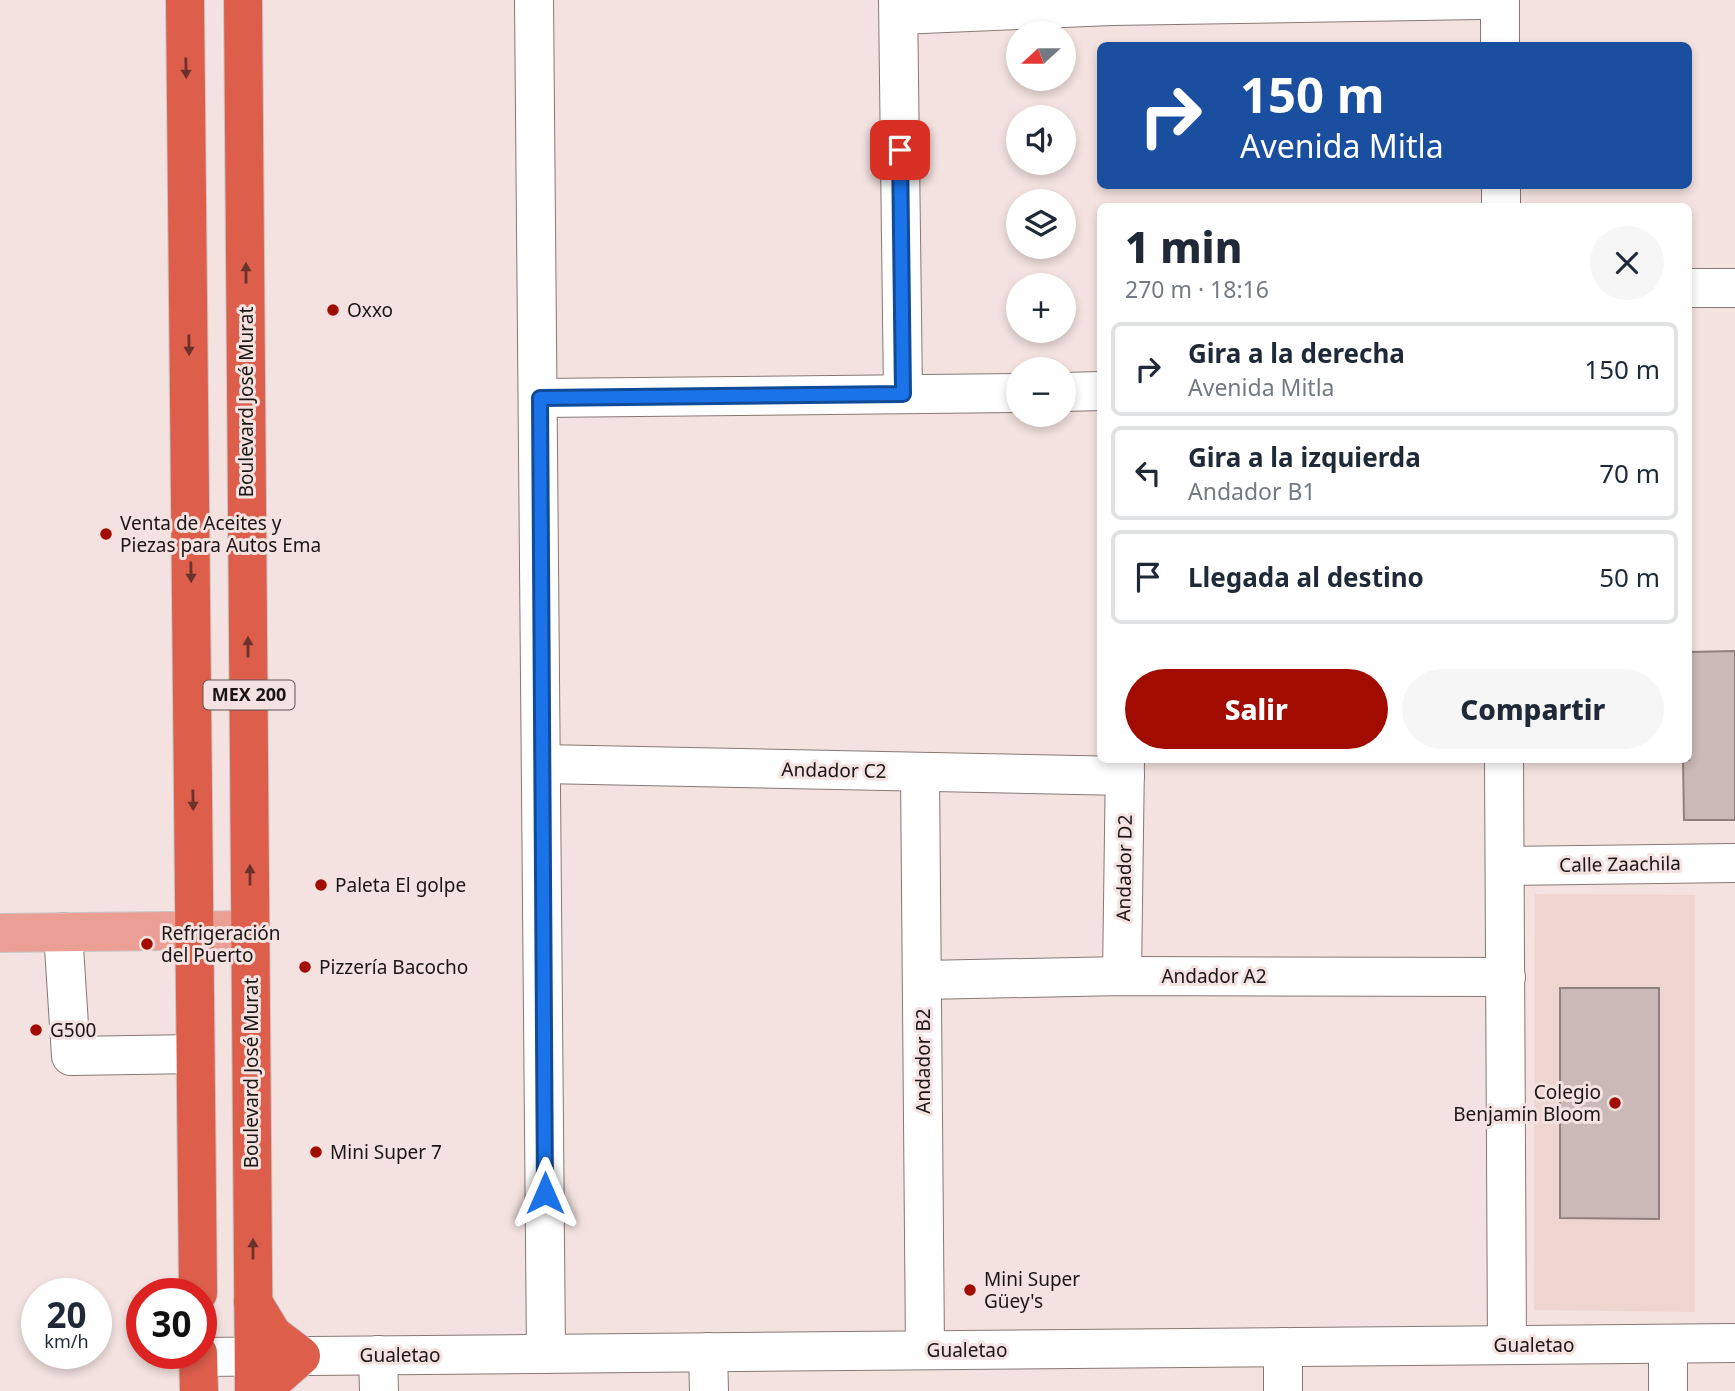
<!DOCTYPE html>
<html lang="es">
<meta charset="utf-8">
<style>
body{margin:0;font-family:"Noto Sans",sans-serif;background:#f6f6f7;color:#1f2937;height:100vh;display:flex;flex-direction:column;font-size:26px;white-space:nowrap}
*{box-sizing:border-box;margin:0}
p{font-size:23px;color:#747a83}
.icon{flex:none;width:38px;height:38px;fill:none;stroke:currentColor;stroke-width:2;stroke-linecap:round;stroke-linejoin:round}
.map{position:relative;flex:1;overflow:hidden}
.drawer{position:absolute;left:1097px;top:203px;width:595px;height:560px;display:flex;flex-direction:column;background:#fff;border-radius:10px;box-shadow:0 4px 10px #0003}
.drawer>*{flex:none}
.top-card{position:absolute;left:1097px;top:42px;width:595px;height:147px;border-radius:10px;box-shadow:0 4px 10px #0003;background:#1a4fa0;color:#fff;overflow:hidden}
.needle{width:46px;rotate:249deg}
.buttons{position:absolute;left:1006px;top:21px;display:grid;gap:14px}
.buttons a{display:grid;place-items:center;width:70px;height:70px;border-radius:50%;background:#fff;box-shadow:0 4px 10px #0003;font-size:35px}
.speed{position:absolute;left:21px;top:1278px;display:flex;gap:14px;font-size:35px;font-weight:700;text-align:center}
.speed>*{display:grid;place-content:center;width:91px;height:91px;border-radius:50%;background:#fff;box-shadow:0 4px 10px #0003;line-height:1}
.speed small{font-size:18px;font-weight:400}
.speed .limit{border:10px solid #d22;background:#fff;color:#111}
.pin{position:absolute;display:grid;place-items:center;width:60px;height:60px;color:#fff;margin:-30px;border-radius:14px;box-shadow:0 4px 10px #0006}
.me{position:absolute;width:77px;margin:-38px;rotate:0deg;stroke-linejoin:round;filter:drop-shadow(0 0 5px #0008)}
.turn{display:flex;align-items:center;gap:24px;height:147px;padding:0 28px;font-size:32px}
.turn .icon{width:91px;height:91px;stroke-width:2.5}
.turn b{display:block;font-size:49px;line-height:60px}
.round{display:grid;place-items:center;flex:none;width:74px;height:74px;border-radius:37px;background:#f6f6f7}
.headline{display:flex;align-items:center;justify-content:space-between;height:119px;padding:0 28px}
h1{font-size:42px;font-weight:800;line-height:52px}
.button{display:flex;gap:14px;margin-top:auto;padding:14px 28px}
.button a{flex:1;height:80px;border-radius:42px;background:#a20b00;color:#fff;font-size:28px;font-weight:800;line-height:80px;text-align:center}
.button a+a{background:#f6f6f7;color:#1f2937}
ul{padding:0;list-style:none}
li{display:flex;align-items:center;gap:21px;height:94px;margin:0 14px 10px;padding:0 14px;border:4px solid #e0e1e3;border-radius:10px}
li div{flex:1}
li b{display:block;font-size:26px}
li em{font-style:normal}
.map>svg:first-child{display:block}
</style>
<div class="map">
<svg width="1735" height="1391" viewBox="0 0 1735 1391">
<rect width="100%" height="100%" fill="#f3e2df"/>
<polygon fill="#efd5d0" points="1535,894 1695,895 1695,1312 1534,1310"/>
<g fill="#cab9b6" stroke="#90807d" stroke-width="2">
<polygon points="1735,651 1735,820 1684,820 1683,760 1689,760 1689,652"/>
<polygon points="1560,988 1659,988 1659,1219 1560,1218"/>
</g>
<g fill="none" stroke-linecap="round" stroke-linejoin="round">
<g stroke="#887875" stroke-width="40">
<g id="minor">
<polyline points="534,0 546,1354"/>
<polyline points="898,0 903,394"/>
<polyline points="1500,0 1500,46"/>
<polyline points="899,15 1111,6 1479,0"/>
<polyline points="1501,186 1501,206"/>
<polyline points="1689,288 1735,288"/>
<polyline points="1064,392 1101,391"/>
<polyline points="540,398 1018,393"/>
<polyline points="1504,760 1507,1345"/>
<polyline points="543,764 1125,776"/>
<polyline points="920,772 925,1350"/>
<polyline points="1505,866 1735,863"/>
<polyline points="63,932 71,1056 195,1054"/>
<polyline points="1122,976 1125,760"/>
<polyline points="923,980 1122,976 1506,977"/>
<polyline points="1668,1344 1668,1391"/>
<polyline points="1283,1347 1283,1391"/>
<polyline points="708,1352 709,1391"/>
<polyline points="378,1355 379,1391"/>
<polyline points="198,1357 1735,1343"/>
</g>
</g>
<g stroke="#c8c7c7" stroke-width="40">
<polyline id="major" points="0,933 250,930"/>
</g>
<g stroke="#c8c7c7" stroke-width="40">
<g id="highway">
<polyline points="185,0 198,1293"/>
<polyline points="243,0 254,1391"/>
<polyline points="253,1302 273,1335 301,1356 271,1382 267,1391"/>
<polyline points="198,1353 199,1391"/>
</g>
</g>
<use href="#minor" stroke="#fff" stroke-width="38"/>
<use href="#major" stroke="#eb9e94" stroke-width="38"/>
<use href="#highway" stroke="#de5e4c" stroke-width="38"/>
</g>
<defs><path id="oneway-solid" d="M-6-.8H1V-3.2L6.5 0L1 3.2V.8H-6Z" transform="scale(1.75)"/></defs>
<g fill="#69322a">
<use href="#oneway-solid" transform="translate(186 68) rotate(89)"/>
<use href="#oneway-solid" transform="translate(246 273) rotate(-90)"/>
<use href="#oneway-solid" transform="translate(189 345) rotate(89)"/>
<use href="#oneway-solid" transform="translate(191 572) rotate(89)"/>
<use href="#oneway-solid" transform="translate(248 647) rotate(-90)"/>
<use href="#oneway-solid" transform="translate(193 800) rotate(89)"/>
<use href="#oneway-solid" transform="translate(250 875) rotate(-90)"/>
<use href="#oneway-solid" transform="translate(253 1249) rotate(-90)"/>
</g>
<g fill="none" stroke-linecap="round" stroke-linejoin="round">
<g stroke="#114b97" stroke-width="18">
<polyline id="route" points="545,1193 540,398 903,394 900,150"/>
</g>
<use href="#route" stroke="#1a73e8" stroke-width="12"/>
</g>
<g fill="#a20b00" stroke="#f3e2df" stroke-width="2.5">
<circle cx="333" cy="310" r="7"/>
<circle cx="106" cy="534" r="7"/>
<circle cx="321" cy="885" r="7"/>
<circle cx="147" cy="944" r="7"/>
<circle cx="305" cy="967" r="7"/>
<circle cx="36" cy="1030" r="7"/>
<circle cx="1615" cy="1103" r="7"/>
<circle cx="316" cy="1152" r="7"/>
<circle cx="970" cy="1290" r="7"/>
</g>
<g text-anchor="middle" stroke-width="6" stroke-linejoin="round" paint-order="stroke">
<rect fill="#f3e2df" stroke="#5c5251" stroke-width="2" x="203.5" y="680.5" width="91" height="29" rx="5"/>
<g font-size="18" font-weight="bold" fill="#1b1514">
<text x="249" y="701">MEX 200</text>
</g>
<g font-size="19" fill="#1b1514" stroke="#f3e2df" text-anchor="start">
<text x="347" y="317">Oxxo</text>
<text x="120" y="530">Venta de Aceites y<tspan x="120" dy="22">Piezas para Autos Ema</tspan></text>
<text x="335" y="892">Paleta El golpe</text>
<text x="161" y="940">Refrigeración<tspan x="161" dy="22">del Puerto</tspan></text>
<text x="319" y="974">Pizzería Bacocho</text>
<text x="50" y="1037">G500</text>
<text x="1601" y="1099" text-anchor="end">Colegio<tspan x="1601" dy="22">Benjamin Bloom</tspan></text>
<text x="330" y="1159">Mini Super 7</text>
<text x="984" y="1286">Mini Super<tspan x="984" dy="22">Güey's</tspan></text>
</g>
<g font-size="19" fill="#1b1514" stroke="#f3e2df">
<text transform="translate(246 402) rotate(-90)" y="7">Boulevard José Murat</text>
<text transform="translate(834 770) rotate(1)" y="7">Andador C2</text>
<text transform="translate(1620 864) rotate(-1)" y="7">Calle Zaachila</text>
<text transform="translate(1124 868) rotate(-89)" y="7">Andador D2</text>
<text x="1214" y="983">Andador A2</text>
<text transform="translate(923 1061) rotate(-90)" y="7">Andador B2</text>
<text transform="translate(251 1073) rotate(-90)" y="7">Boulevard José Murat</text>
<text x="1534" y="1352">Gualetao</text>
<text x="967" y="1357">Gualetao</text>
<text x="400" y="1362">Gualetao</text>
</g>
</g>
</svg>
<div class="buttons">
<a><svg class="needle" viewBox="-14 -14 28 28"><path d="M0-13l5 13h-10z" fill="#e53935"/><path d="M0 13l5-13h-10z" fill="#747a83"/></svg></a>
<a><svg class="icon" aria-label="sound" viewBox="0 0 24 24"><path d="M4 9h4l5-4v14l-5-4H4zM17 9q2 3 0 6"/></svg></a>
<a><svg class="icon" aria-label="layers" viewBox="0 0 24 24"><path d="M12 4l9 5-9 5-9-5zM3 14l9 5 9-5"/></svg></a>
<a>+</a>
<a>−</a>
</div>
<div class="speed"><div>20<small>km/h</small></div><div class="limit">30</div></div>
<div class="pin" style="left:900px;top:150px;background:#d93025"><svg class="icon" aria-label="arrive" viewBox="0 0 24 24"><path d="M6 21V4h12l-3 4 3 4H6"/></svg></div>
<svg class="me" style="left:545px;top:1193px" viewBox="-20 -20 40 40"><path d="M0-17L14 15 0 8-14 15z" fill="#1a73e8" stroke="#fff" stroke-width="4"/></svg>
<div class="top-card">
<div class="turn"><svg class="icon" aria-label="right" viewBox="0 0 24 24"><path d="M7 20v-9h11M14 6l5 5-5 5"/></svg><div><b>150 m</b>Avenida Mitla</div></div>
</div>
<section class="drawer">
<div class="headline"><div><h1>1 min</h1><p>270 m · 18:16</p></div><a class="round"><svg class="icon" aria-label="close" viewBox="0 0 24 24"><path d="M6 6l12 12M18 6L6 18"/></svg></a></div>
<ul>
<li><svg class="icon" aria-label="right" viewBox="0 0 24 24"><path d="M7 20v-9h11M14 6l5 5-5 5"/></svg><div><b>Gira a la derecha</b><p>Avenida Mitla</p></div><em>150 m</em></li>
<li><svg class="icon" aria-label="left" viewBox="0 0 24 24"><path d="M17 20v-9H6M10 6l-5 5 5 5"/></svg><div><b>Gira a la izquierda</b><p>Andador B1</p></div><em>70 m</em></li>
<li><svg class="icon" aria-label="arrive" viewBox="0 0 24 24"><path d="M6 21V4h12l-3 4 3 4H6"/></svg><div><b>Llegada al destino</b></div><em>50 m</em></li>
</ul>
<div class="button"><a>Salir</a><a>Compartir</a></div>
</section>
</div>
